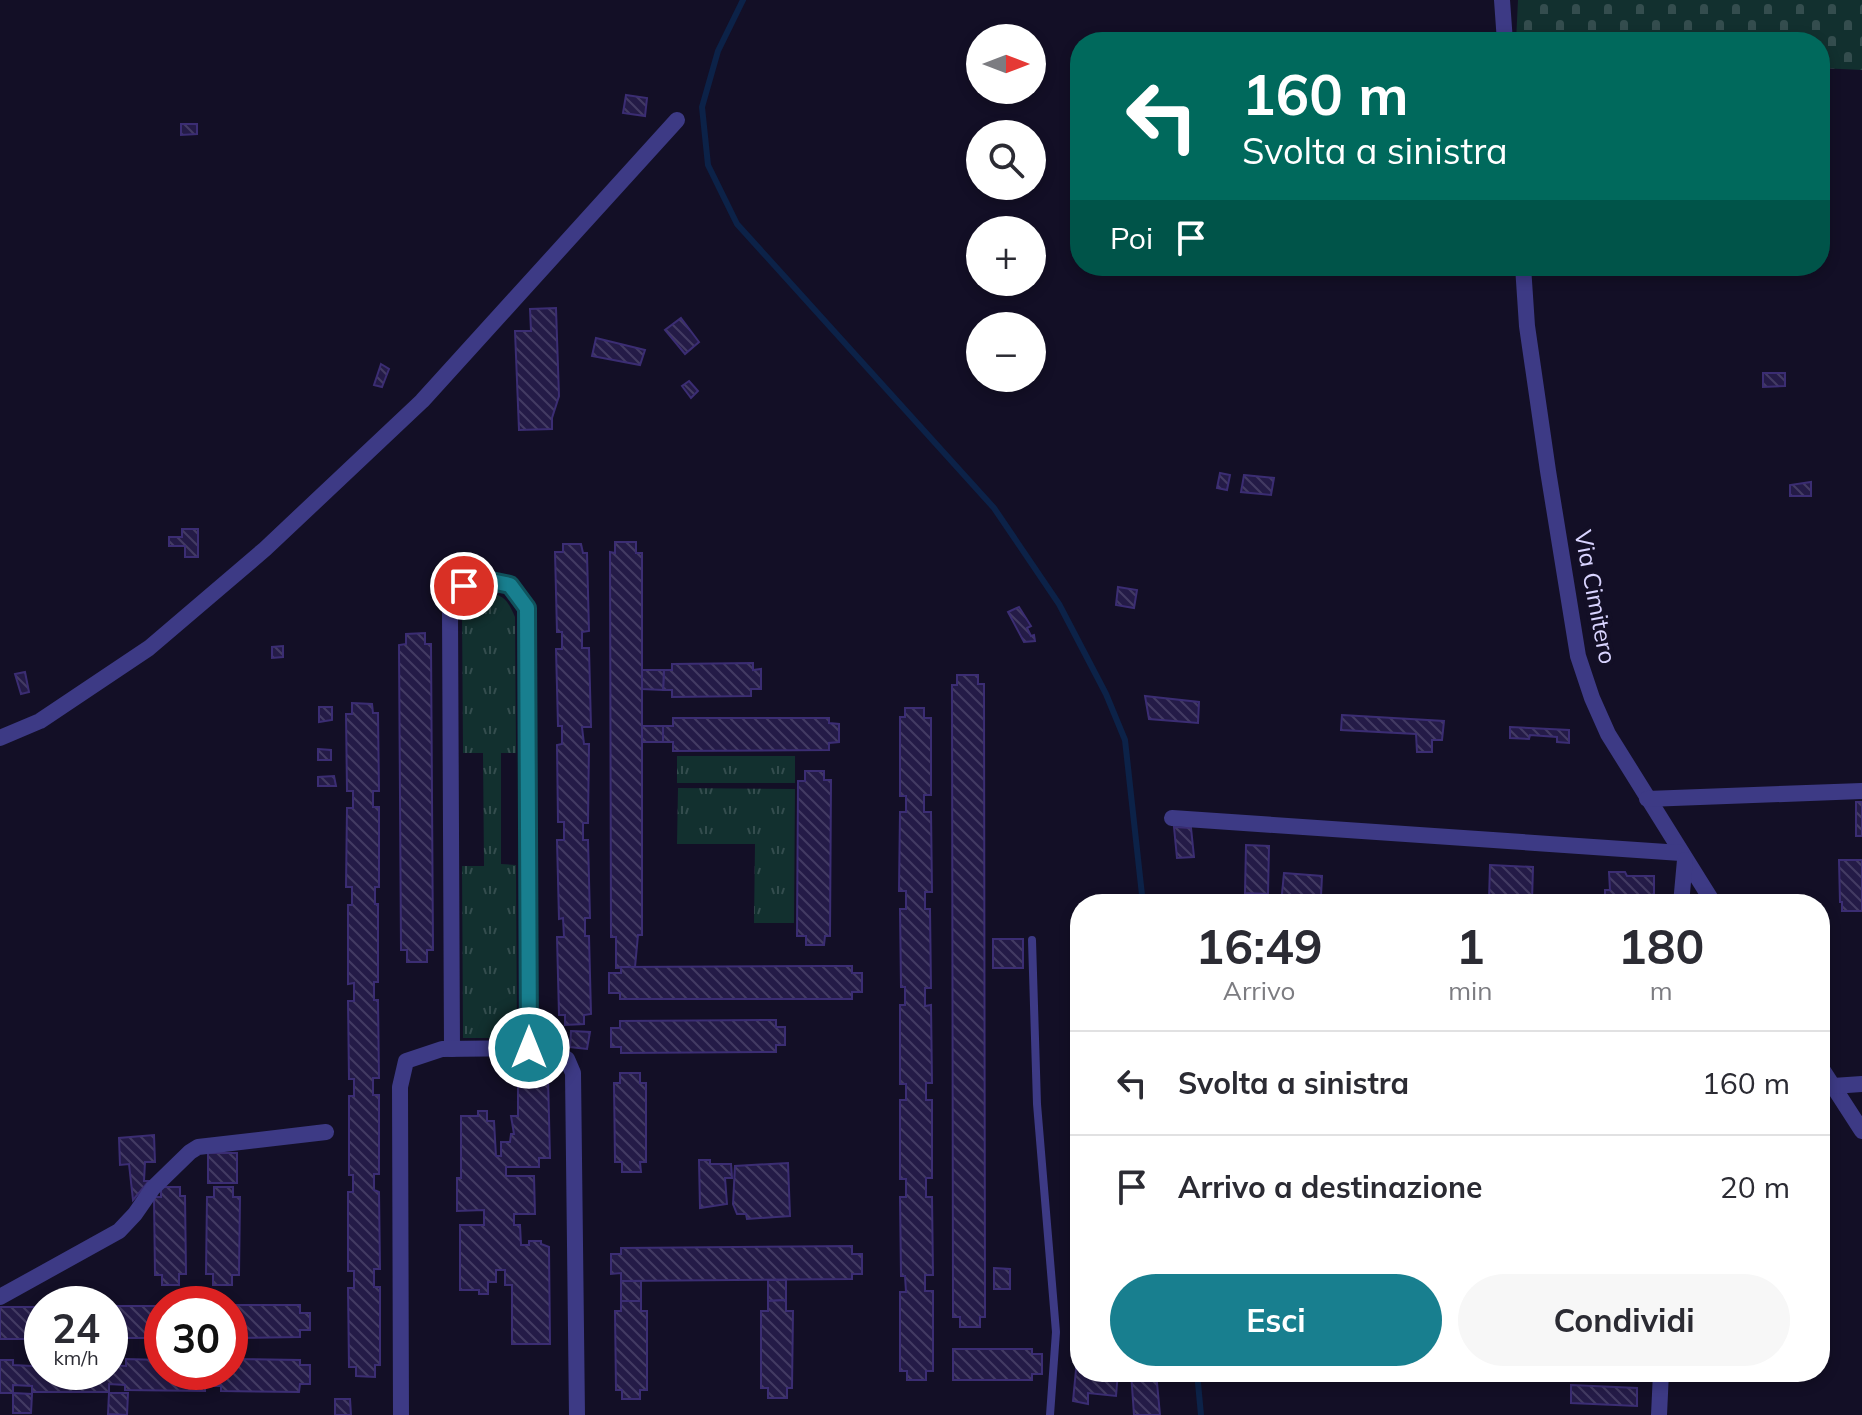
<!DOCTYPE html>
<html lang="it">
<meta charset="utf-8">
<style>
body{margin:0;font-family:Mulish,sans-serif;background:#f7f7f7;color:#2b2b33;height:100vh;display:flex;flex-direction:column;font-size:30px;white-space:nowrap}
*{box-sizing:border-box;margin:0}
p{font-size:26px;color:#7c7c81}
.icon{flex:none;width:44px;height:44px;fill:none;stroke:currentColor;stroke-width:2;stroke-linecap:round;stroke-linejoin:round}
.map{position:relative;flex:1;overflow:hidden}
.panel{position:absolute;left:1070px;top:894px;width:760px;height:488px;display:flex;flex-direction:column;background:#fff;border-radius:32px;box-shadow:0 4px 12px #0003}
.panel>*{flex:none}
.top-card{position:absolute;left:1070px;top:32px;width:760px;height:244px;border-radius:32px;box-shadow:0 4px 12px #0003;background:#00695c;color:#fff;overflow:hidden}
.needle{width:52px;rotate:90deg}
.tools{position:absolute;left:966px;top:24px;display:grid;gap:16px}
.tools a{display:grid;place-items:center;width:80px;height:80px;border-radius:50%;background:#fff;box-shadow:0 4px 12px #0003;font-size:40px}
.speed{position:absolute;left:24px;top:1286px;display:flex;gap:16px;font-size:40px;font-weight:700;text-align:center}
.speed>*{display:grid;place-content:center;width:104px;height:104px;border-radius:50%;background:#fff;box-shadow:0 4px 12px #0003;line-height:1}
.speed small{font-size:20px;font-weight:400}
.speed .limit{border:12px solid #d22;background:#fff;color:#111}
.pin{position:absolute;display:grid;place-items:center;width:68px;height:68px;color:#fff;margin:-34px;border:4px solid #fff;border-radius:50%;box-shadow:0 2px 8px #0007}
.me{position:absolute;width:88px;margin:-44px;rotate:0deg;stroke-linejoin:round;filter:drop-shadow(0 0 6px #0008)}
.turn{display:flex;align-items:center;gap:28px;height:168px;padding:0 40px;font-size:36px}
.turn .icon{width:104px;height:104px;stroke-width:2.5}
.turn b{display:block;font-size:56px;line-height:68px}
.then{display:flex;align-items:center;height:76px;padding:0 40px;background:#0003;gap:16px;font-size:30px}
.eta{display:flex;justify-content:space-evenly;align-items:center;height:136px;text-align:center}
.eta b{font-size:48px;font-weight:700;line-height:56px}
.action{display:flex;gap:16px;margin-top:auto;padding:16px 40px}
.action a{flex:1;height:92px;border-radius:48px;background:#187f8f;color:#fff;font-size:32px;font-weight:700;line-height:92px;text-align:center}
.action a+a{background:#f7f7f7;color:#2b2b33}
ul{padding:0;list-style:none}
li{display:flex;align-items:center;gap:24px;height:104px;padding:0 40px;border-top:2px solid #e1e1e2}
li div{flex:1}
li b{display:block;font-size:30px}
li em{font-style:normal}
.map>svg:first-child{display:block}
</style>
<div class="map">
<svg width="1862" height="1415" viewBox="0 0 1862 1415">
<defs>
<pattern id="grass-tufts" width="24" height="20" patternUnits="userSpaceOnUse" patternTransform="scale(2)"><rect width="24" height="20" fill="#12302f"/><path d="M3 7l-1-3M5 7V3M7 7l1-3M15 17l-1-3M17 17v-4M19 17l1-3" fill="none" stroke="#344d4e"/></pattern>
<pattern id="cemetery-stones" width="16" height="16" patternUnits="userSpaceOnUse" patternTransform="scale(2)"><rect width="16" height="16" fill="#12302f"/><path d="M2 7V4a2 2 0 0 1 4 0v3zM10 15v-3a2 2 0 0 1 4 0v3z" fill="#344d4e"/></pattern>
<pattern id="building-back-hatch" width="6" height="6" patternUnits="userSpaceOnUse" patternTransform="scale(2)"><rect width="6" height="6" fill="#241b47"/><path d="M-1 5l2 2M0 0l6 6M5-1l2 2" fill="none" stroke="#433b63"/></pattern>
</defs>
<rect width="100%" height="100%" fill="#130f26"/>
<g fill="url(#grass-tufts)">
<path d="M483,593C504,594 507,599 515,617L516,753H501V864L516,865L517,1038H463L462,866H484L483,753H463L462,610L470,598Z"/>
<rect x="677" y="756" width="118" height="27"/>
<polygon points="678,788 795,789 794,923 754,923 755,844 677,844"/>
</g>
<polygon fill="url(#cemetery-stones)" points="1518,0 1862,0 1862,70 1820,68 1820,42 1516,42"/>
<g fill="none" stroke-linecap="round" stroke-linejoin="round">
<g stroke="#0c2248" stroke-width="6">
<polyline points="743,0 718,51 702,107 708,165 737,224 994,508 1059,604 1106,694 1125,740 1143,904"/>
<polyline points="1197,1372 1201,1415"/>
</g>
</g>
<g fill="url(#building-back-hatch)" stroke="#3b2d73" stroke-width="2">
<polygon points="626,95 647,98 645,116 623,113"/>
<polygon points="181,124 197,124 197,134 181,135"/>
<polygon points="556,308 559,396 552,418 552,429 519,430 515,331 531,331 530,309"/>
<polygon points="681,318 699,342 685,354 665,330"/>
<polygon points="596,338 645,350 640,365 592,356"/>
<polygon points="381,364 389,369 382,387 374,385"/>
<polygon points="1763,373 1785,373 1785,386 1763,387"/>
<polygon points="689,381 698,391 691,398 682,386"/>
<polygon points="1220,473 1230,475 1227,490 1217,488"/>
<polygon points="1244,475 1274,478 1271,495 1241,492"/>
<polygon points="1811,482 1811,496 1790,496 1790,485"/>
<polygon points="182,529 198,529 198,557 185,557 185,546 169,546 169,537 182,537"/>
<polygon points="615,542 636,542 636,553 642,553 642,935 638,935 635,967 616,968 616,937 611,937 610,552 615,553"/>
<polygon points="563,544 581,544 583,553 587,553 589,631 582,632 582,648 589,648 591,727 582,727 584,744 589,744 588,823 583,823 583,840 588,840 590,918 585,918 585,936 589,936 591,1014 584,1015 584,1024 565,1025 565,1015 559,1015 557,937 564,937 563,918 559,919 557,840 564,840 564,822 558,822 557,745 562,744 562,726 558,726 556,649 562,649 562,632 557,632 555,552 563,552"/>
<polygon points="1118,587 1137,590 1134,608 1116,605"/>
<polygon points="1019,607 1031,626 1027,628 1031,636 1034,635 1035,641 1024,642 1008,612"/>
<polygon points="425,633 425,644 431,644 433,950 427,950 427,962 407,962 407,950 401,950 399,645 406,644 406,634"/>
<polygon points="283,646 283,657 272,658 272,647"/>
<polygon points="753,663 753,670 761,669 761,689 751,689 751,696 672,697 672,690 663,690 664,670 672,670 672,664"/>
<polygon points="642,670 664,670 663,690 642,689"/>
<polygon points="25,672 29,692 21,694 15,674"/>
<polygon points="957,675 978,675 978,684 984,684 985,1317 980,1317 980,1327 960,1327 960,1317 953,1317 952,685 957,685"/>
<polygon points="1145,696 1199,702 1198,723 1149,719"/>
<polygon points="352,703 372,704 373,713 378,713 379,791 373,791 373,807 379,807 379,887 375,887 375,904 378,904 378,982 374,982 374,1000 378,1000 379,1078 373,1078 373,1095 379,1095 379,1174 374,1174 374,1190 379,1192 380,1269 374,1269 374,1287 380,1287 380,1365 375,1365 375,1377 356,1376 356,1367 349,1367 348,1288 354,1288 354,1271 348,1271 348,1192 353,1192 353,1175 349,1175 349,1096 354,1096 354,1079 349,1079 348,1001 354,1001 354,983 348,984 348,905 352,905 352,887 346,887 347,808 353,808 353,791 347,791 346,714 352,714"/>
<polygon points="319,707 332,707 332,720 319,722"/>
<polygon points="905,708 924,708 924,718 931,718 931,795 924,795 924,812 931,812 932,892 925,892 925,909 930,909 931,988 925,988 925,1006 931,1005 932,1083 926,1083 926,1100 932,1100 932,1178 926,1178 926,1197 932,1197 933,1275 925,1275 925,1291 933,1291 933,1371 926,1371 926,1380 907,1380 907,1371 900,1371 900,1292 906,1292 905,1276 901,1276 900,1197 906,1197 906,1179 900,1179 900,1100 906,1100 906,1084 900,1084 900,1005 905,1005 905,987 901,987 900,909 906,909 906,891 899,891 900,812 906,812 906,796 900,796 900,717 905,717"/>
<polygon points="1342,715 1444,721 1442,740 1432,740 1432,752 1417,752 1416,734 1341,730"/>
<polygon points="673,718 829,718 829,723 839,724 839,742 829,743 829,750 673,751 673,742 663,742 663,726 673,726"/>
<rect x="642" y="726" width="21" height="16"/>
<polygon points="1510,727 1569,730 1569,743 1557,742 1557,737 1530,735 1529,739 1510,738"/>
<polygon points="318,749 331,750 331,760 318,760"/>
<polygon points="805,771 824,771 824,780 831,780 830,936 825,936 824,945 806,945 806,936 797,936 798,781 805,781"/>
<polygon points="334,776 336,786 318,786 318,777"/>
<rect x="1856" y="802" width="6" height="34"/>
<polygon points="1174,827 1191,828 1194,857 1177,858"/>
<polygon points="1246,845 1269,846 1268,894 1245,893"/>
<polygon points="1839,860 1862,860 1862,911 1842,911 1842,902 1840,902"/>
<polygon points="1490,865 1533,867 1532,901 1489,900"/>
<polygon points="1609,872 1625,872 1627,876 1654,876 1654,894 1651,895 1651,904 1605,904 1605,890 1610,890"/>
<polygon points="1284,873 1322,876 1321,896 1363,899 1362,904 1281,904"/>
<rect x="993" y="939" width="30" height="29"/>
<polygon points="824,966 852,966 852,973 862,973 862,992 852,992 852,999 620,999 620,993 609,993 609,973 621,973 621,967"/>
<polygon points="776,1020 776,1027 785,1027 785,1045 776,1045 776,1052 621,1053 621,1047 611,1047 611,1028 620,1028 620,1021"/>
<polygon points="571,1031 590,1032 587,1049 570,1047"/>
<polygon points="620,1073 640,1073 640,1083 646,1083 646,1162 640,1162 641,1172 622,1172 622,1162 615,1162 614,1083 620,1083"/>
<polygon points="518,1077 548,1077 550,1158 539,1158 539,1167 506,1167 506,1176 534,1176 535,1214 514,1214 514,1225 520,1225 521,1245 529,1245 529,1241 541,1241 541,1244 549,1247 550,1344 512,1344 512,1285 505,1285 505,1270 496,1270 496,1282 488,1282 488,1294 479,1294 479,1290 460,1290 460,1225 484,1225 484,1210 457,1211 457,1178 461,1178 461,1116 478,1116 478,1111 487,1111 487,1121 494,1121 496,1156 501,1156 501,1142 510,1142 511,1134 514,1134 511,1116 518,1116"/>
<polygon points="154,1135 155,1162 145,1162 144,1181 149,1181 133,1200 129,1164 120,1165 119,1138"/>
<rect x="208" y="1153" width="29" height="30"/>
<polygon points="699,1160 710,1160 710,1164 731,1164 732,1178 725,1178 727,1204 700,1208"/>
<polygon points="788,1163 790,1216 747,1219 746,1214 737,1214 733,1204 735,1166"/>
<polygon points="161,1187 180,1187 180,1196 185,1196 186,1274 179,1274 179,1285 162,1285 162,1275 155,1275 154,1197 161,1197"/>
<polygon points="214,1187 233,1187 233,1197 240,1197 239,1275 232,1275 232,1285 213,1285 213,1274 206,1274 207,1197 214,1197"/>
<polygon points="852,1246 852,1254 862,1254 862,1274 852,1274 852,1279 621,1281 621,1273 611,1274 611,1254 621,1254 621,1248"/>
<polygon points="994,1268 1010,1269 1010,1289 994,1289"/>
<polygon points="768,1280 786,1280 786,1300 768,1301"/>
<rect x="621" y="1281" width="20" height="20"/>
<polygon points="786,1300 786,1311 793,1311 792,1388 787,1388 787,1398 768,1398 768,1388 761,1388 761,1311 768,1311 768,1301"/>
<polygon points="621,1301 641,1301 641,1311 647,1311 647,1390 640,1390 640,1399 622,1399 622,1390 616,1390 615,1311 621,1311"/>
<polygon points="230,1305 300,1305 300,1313 310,1313 310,1330 300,1330 300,1337 230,1338"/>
<rect x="110" y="1306" width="52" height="32"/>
<rect x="0" y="1307" width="42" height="32"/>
<polygon points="953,1349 1032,1349 1032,1354 1042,1354 1042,1374 1032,1374 1032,1380 953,1380"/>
<polygon points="1078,1349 1080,1349 1080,1372 1118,1372 1116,1396 1088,1393 1088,1404 1073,1401"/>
<polygon points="32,1358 42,1359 42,1372 110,1372 110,1365 126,1366 126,1359 162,1360 162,1372 230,1372 230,1359 300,1360 300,1365 310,1365 310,1384 300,1384 299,1392 221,1391 221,1386 205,1386 205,1391 125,1390 125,1385 109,1384 109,1392 32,1392 32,1386 13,1385 13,1393 0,1393 0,1360 13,1360 13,1365 32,1366"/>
<polygon points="1131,1372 1156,1372 1160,1415 1134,1415"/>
<polygon points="1571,1385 1637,1388 1637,1406 1571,1403"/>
<polygon points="13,1393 32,1394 31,1413 13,1413"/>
<polygon points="109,1393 128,1393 127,1415 108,1414"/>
<polygon points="335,1399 350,1399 351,1415 335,1415"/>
</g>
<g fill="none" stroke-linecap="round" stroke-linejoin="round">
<polyline stroke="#3d3a85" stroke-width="8" points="1032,940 1037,1104 1056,1332 1050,1415"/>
<g stroke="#3d3a85" stroke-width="16">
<polyline points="1502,0 1505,42"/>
<polyline points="1523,266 1527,326 1548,471 1578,656 1592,698 1608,734 1714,904"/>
<polyline points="0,738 40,721 149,648 265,549 422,401 677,120"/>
<polyline points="1647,799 1862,791"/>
<polyline points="1172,818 1681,853"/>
<polyline points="1681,904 1685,860"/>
<path d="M452,1049L450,611C459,576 480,579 510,585L527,608L529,1048"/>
<polyline points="1820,1066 1862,1131"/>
<polyline points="1833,1086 1862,1084"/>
<polyline points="0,1297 119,1231 135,1214 153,1188 190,1152 198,1147 326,1132"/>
<polyline points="401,1415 400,1087 406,1061 442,1049 549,1048 567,1059 573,1073 577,1415"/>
<polyline points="1659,1415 1661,1372"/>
</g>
</g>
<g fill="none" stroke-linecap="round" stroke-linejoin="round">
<g stroke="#10535d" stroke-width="20">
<polyline id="route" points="464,586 486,580 510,585 527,608 529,1048"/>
</g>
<use href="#route" stroke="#187f8f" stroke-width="14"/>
</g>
<g text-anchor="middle" stroke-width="8" stroke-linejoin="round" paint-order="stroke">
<g font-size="24" fill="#d9d4ff" stroke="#130f26">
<text transform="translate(1595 597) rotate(79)" y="8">Via Cimitero</text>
</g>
</g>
</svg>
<div class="tools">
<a><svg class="needle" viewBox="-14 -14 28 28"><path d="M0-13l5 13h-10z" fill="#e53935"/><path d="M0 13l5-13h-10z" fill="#7c7c81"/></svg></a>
<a><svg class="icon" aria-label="search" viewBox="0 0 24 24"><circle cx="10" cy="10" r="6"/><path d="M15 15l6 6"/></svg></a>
<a>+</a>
<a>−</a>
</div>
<div class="speed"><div>24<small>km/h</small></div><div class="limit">30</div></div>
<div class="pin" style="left:464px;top:586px;background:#d93025"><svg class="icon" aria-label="arrive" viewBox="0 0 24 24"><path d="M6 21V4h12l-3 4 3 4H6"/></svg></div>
<svg class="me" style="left:529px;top:1048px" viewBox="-20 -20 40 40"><circle r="17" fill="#187f8f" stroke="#fff" stroke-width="3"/><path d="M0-11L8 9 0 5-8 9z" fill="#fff"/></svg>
<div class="top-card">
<div class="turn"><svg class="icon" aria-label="left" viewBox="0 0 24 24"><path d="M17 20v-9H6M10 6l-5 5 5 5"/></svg><div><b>160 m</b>Svolta a sinistra</div></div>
<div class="then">Poi<svg class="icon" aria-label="arrive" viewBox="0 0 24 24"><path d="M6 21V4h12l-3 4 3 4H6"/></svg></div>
</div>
<section class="panel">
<div class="eta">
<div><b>16:49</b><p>Arrivo</p></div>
<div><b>1</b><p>min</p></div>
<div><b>180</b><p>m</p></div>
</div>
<ul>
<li><svg class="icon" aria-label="left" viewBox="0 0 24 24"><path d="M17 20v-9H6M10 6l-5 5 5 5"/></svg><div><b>Svolta a sinistra</b></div><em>160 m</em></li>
<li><svg class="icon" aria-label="arrive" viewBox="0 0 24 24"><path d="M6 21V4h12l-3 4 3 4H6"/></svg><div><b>Arrivo a destinazione</b></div><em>20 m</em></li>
</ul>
<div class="action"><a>Esci</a><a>Condividi</a></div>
</section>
</div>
